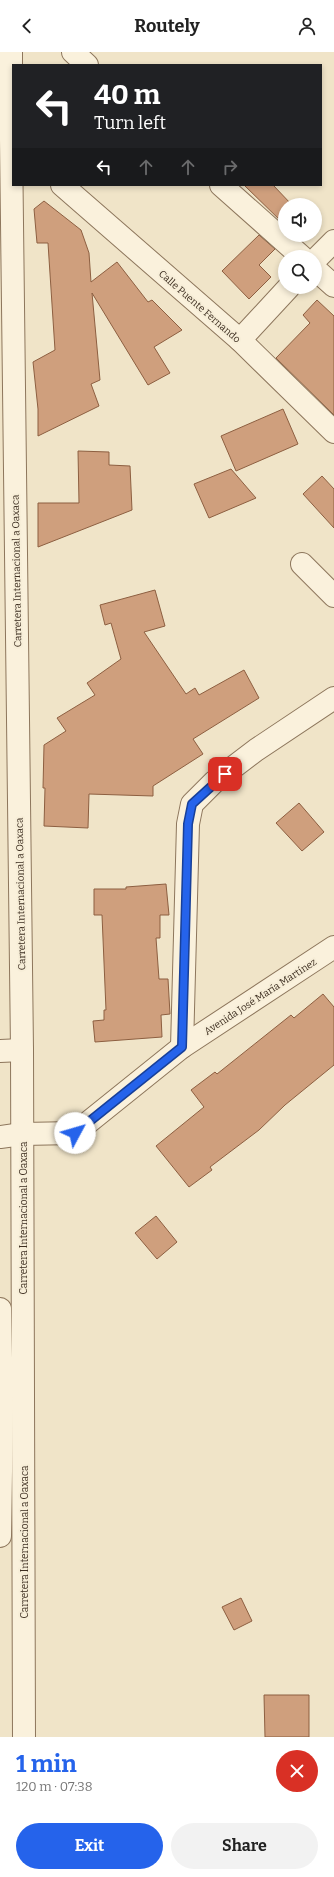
<!DOCTYPE html>
<meta charset="utf-8">
<style>
body{margin:0;font-family:Bitter,serif;background:#f2f2f2;color:#222;height:100vh;display:flex;flex-direction:column;font-size:15px;white-space:nowrap}
*{box-sizing:border-box;margin:0}
p{font-size:13px;color:#767676}
.icon{flex:none;width:22px;height:22px;fill:none;stroke:currentColor;stroke-width:2;stroke-linecap:round;stroke-linejoin:round}
.map{position:relative;height:1685px;overflow:hidden}
.drawer{display:flex;flex-direction:column;background:#fff;flex:1}
.drawer>*{flex:none}
.hud{position:absolute;left:12px;top:12px;width:310px;height:122px;border-radius:0px;box-shadow:0 2px 6px #0003;background:#202124;color:#fff;overflow:hidden}
.tools{position:absolute;left:278px;top:146px;display:grid;gap:8px}
.tools a{display:grid;place-items:center;width:44px;height:44px;border-radius:50%;background:#fff;box-shadow:0 2px 6px #0003;font-size:20px}
.pin{position:absolute;display:grid;place-items:center;width:34px;height:34px;color:#fff;margin:-17px;border-radius:8px;box-shadow:0 2px 6px #0006}
.me{position:absolute;width:44px;margin:-22px;rotate:51deg;stroke-linejoin:round;filter:drop-shadow(0 0 3px #0008)}
.turn{display:flex;align-items:center;gap:14px;height:84px;padding:0 16px;font-size:18px}
.turn .icon{width:52px;height:52px;stroke-width:2.5}
.turn b{display:block;font-size:28px;line-height:34px}
.lanes{display:flex;align-items:center;height:38px;padding:0 16px;background:#0003;justify-content:center;gap:20px;direction:ltr}
.lanes .off{opacity:.35}
.round{display:grid;place-items:center;flex:none;width:42px;height:42px;border-radius:21px;background:#f2f2f2}
.headline{display:flex;align-items:center;justify-content:space-between;height:68px;padding:0 16px}
h1{font-size:24px;font-weight:700;line-height:30px;color:#2563eb}
.cta{display:flex;gap:8px;margin-top:auto;padding:8px 16px}
.cta a{flex:1;height:46px;border-radius:24px;background:#2563eb;color:#fff;font-size:16px;font-weight:700;line-height:46px;text-align:center}
.cta a+a{background:#f2f2f2;color:#222}
header{display:flex;justify-content:space-between;align-items:center;height:52px;padding:0 16px;background:#fff;font-size:18px;font-weight:700}
.map>svg:first-child{display:block}
</style>
<header><svg class="icon" aria-label="back" viewBox="0 0 24 24"><path d="M15 5l-7 7 7 7"/></svg>Routely<svg class="icon" aria-label="person" viewBox="0 0 24 24"><circle cx="12" cy="8" r="4"/><path d="M4 21q1-7 8-7t8 7"/></svg></header>
<div class="map">
<svg width="334" height="1685" viewBox="0 0 334 1685">
<rect width="100%" height="100%" fill="#f0e4c8"/>
<g fill="#cf9f7d" stroke="#8d5f41">
<polygon points="244,133 273,133 292,153 285,153 285,173"/>
<polygon points="44,149 81,178 89,201 91,230 117,210 148,250 152,248 182,278 154,295 170,321 148,333 92,241 100,328 91,332 99,354 38,384 38,357 33,310 55,298 48,191 37,191 34,157"/>
<polygon points="259,183 275,197 259,213 271,225 249,247 222,219"/>
<polygon points="317,248 334,264 334,363 276,306 310,271 303,263"/>
<polygon points="283,357 298,392 236,419 221,384"/>
<polygon points="78,399 109,400 109,413 130,414 132,458 38,495 38,451 79,451"/>
<polygon points="231,417 256,446 209,466 194,432"/>
<polygon points="322,424 334,437 334,476 303,442"/>
<polygon points="155,538 165,574 144,580 186,642 195,636 199,643 244,618 259,646 193,687 203,702 153,734 153,744 89,742 88,776 44,774 45,736 43,736 44,693 66,679 57,666 95,643 87,631 121,607 111,571 105,573 100,553"/>
<polygon points="299,751 324,780 302,799 276,771"/>
<polygon points="166,832 169,863 160,863 160,886 156,886 159,927 168,927 170,962 161,963 162,985 95,990 93,969 104,968 104,958 106,958 102,863 94,863 94,837 126,837 126,835"/>
<polygon points="323,942 334,955 334,1013 285,1053 259,1078 210,1115 212,1118 189,1135 156,1094 204,1055 191,1038 215,1020 217,1022 291,963 294,966"/>
<polygon points="156,1164 177,1190 157,1207 135,1181"/>
<polygon points="241,1546 252,1569 234,1578 222,1555"/>
<polygon points="264,1643 309,1643 309,1685 265,1685"/>
</g>
<g fill="none" stroke-linecap="round" stroke-linejoin="round">
<g stroke="#8d765c" stroke-width="24">
<g id="minor">
<polyline points="11,0 11,88 22,998 24,1685"/>
<polyline points="73,0 87,13"/>
<polyline points="62,133 240,288 334,380"/>
<polyline points="221,133 302,205"/>
<polyline points="315,208 334,189"/>
<polyline points="315,217 334,234"/>
<polyline points="240,288 289,235"/>
<polyline points="302,512 334,544"/>
<polyline points="182,995 188,772 192,752 214,730 256,698 334,646"/>
<polyline points="0,999 22,998"/>
<polyline points="0,1085 22,1082 75,1081 182,995 334,895"/>
<polyline points="0,1257 2,1355 0,1484"/>
</g>
</g>
<use href="#minor" stroke="#faf1dc" stroke-width="22"/>
</g>
<g fill="none" stroke-linecap="round" stroke-linejoin="round">
<g stroke="#184099" stroke-width="10">
<polyline id="route" points="75,1081 182,995 188,772 192,752 225,722"/>
</g>
<use href="#route" stroke="#2563eb" stroke-width="7"/>
</g>
<g text-anchor="middle" stroke-width="4" stroke-linejoin="round" paint-order="stroke">
<g font-size="10" fill="#3d2e20" stroke="#f7eed8">
<text transform="translate(200 254) rotate(41)" y="4">Calle Puente Fernando</text>
<text transform="translate(16 519) rotate(-91)" y="4">Carretera Internacional a Oaxaca</text>
<text transform="translate(20 842) rotate(-91)" y="4">Carretera Internacional a Oaxaca</text>
<text transform="translate(260 944) rotate(-33)" y="4">Avenida José María Martínez</text>
<text transform="translate(23 1166) rotate(-90)" y="4">Carretera Internacional a Oaxaca</text>
<text transform="translate(24 1490) rotate(-90)" y="4">Carretera Internacional a Oaxaca</text>
</g>
</g>
</svg>
<div class="tools">
<a><svg class="icon" aria-label="sound" viewBox="0 0 24 24"><path d="M4 9h4l5-4v14l-5-4H4zM17 9q2 3 0 6"/></svg></a>
<a><svg class="icon" aria-label="search" viewBox="0 0 24 24"><circle cx="10" cy="10" r="6"/><path d="M15 15l6 6"/></svg></a>
</div>
<div class="pin" style="left:225px;top:722px;background:#d93025"><svg class="icon" aria-label="arrive" viewBox="0 0 24 24"><path d="M6 21V4h12l-3 4 3 4H6"/></svg></div>
<svg class="me" style="left:75px;top:1081px" viewBox="-20 -20 40 40"><circle r="19" fill="#fff"/><path d="M0-13L10 11 0 6-10 11z" fill="#2563eb"/></svg>
<div class="hud">
<div class="turn"><svg class="icon" aria-label="left" viewBox="0 0 24 24"><path d="M17 20v-9H6M10 6l-5 5 5 5"/></svg><div><b>40 m</b>Turn left</div></div>
<div class="lanes"><svg class="icon" aria-label="left" viewBox="0 0 24 24"><path d="M17 20v-9H6M10 6l-5 5 5 5"/></svg><svg class="icon off" aria-label="ahead" viewBox="0 0 24 24"><path d="M12 20V5M6 11l6-6 6 6"/></svg><svg class="icon off" aria-label="ahead" viewBox="0 0 24 24"><path d="M12 20V5M6 11l6-6 6 6"/></svg><svg class="icon off" aria-label="right" viewBox="0 0 24 24"><path d="M7 20v-9h11M14 6l5 5-5 5"/></svg></div>
</div>
</div>
<section class="drawer">
<div class="headline"><div><h1>1 min</h1><p>120 m · 07:38</p></div><a class="round" style="background:#d93025;color:#fff"><svg class="icon" aria-label="close" viewBox="0 0 24 24"><path d="M6 6l12 12M18 6L6 18"/></svg></a></div>
<div class="cta"><a>Exit</a><a>Share</a></div>
</section>
